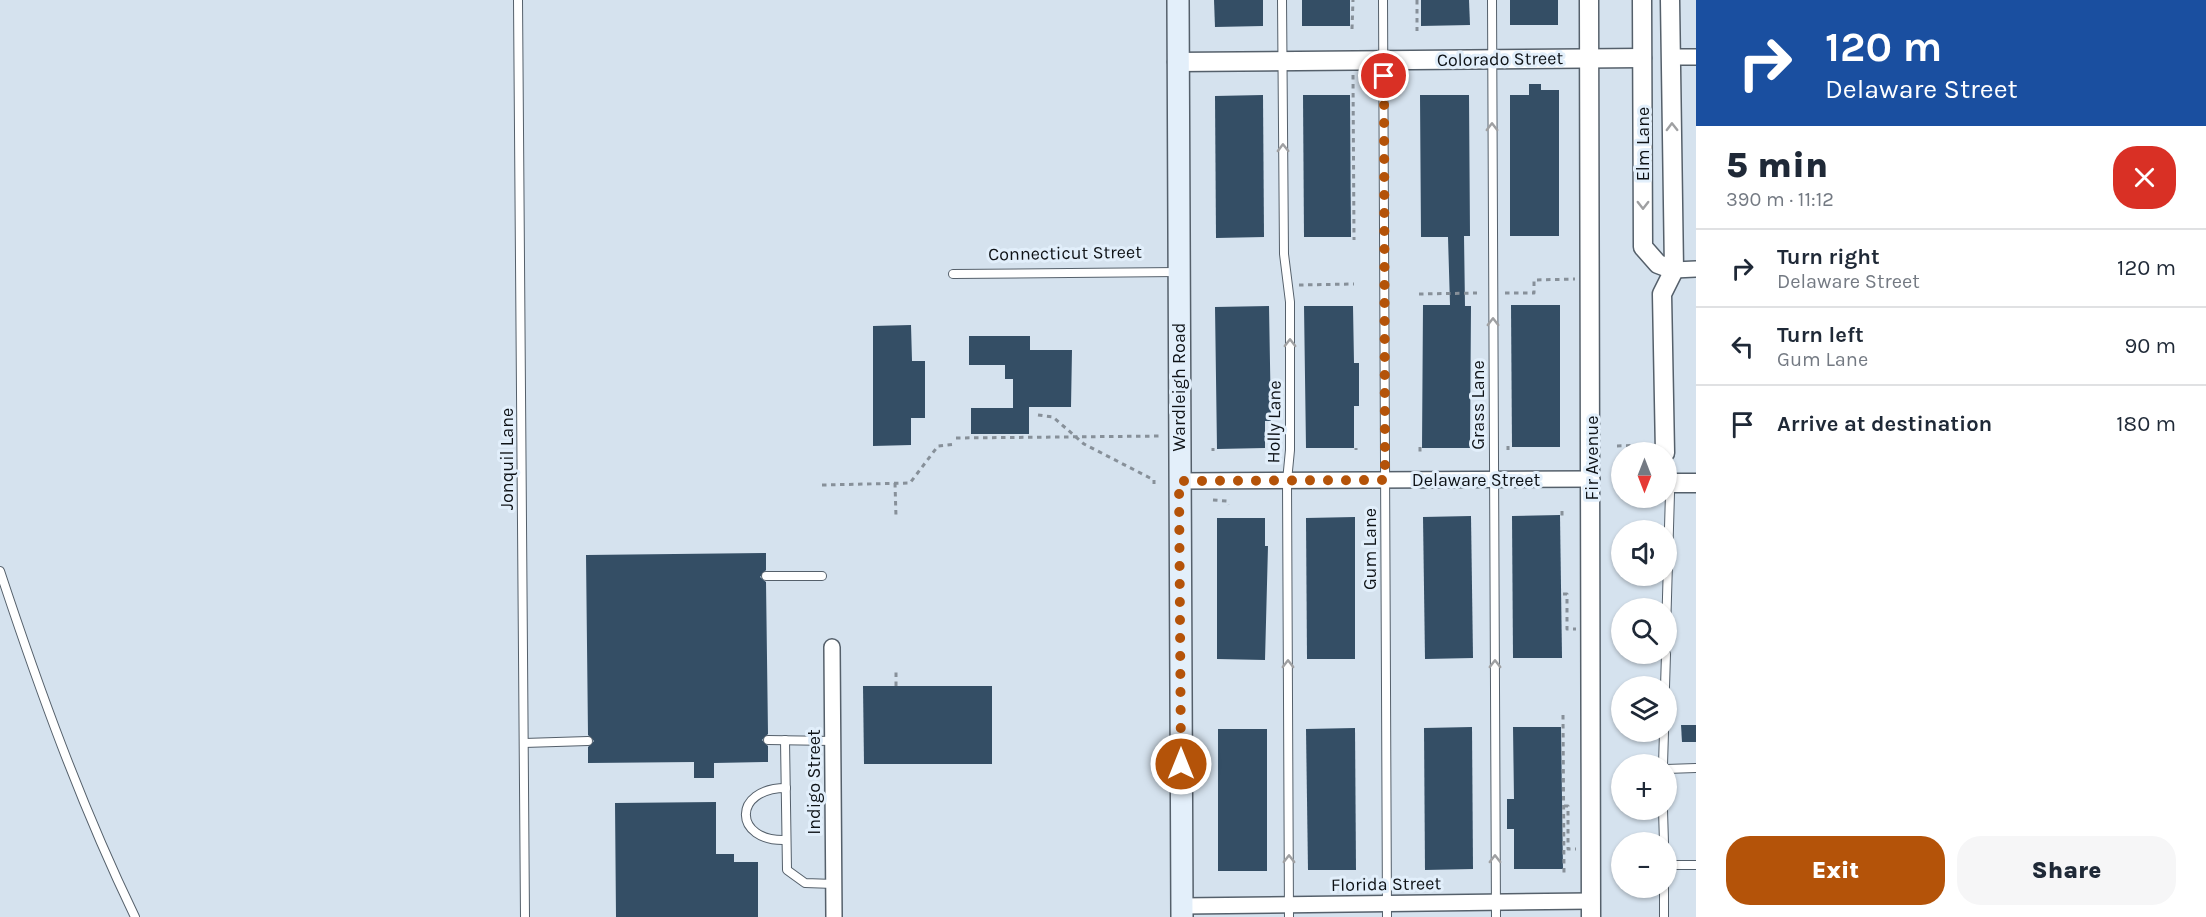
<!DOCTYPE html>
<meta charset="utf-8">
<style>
body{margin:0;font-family:Karla,sans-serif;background:#f6f6f7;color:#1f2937;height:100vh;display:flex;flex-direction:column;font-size:22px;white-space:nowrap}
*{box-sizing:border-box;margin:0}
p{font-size:20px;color:#747a83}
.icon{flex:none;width:33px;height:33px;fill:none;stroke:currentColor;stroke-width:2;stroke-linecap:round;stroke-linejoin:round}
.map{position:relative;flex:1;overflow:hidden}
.details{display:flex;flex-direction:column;background:#fff;width:510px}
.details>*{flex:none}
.hud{background:#1a4fa0;color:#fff;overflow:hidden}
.needle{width:39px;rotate:180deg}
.fabs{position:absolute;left:1611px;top:442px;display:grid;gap:12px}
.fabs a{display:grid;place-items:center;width:66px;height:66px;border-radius:50%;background:#fff;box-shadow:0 2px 4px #0004;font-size:30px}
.pin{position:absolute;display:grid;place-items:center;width:51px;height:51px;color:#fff;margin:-26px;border:3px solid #fff;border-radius:50%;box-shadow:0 2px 6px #0007}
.me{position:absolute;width:66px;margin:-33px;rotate:0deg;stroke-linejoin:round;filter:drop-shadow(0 0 4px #0008)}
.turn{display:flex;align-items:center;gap:21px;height:126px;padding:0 30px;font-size:27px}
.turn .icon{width:78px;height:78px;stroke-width:2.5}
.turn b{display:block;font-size:42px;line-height:51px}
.round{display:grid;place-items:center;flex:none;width:63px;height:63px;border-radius:24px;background:#f6f6f7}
.head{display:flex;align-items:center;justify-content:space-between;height:102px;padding:0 30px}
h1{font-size:36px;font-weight:800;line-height:45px}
.action{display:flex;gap:12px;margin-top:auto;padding:12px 30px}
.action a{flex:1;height:69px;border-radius:24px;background:#b45309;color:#fff;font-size:24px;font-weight:800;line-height:69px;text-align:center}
.action a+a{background:#f6f6f7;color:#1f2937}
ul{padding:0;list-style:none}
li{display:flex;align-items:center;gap:18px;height:78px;padding:0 30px;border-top:2px solid #e0e1e3}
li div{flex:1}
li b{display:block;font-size:22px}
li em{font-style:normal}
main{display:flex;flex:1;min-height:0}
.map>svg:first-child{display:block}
</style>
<main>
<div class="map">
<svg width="1696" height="917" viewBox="0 0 1696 917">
<rect width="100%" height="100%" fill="#d5e2ee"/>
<g fill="#344e65">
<polygon points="1214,0 1263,0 1263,26 1215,27"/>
<rect x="1302" y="0" width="48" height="26"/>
<polygon points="1421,0 1469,0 1470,25 1421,26"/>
<rect x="1510" y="0" width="48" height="25"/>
<polygon points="1529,84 1541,84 1541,90 1559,90 1559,236 1510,236 1510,95 1529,95"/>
<polygon points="1263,95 1264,237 1216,238 1215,96"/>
<polygon points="1303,95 1350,95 1351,237 1304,237"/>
<polygon points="1420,95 1469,95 1470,236 1464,236 1465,306 1471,306 1470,448 1422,448 1423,305 1450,305 1448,237 1421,237"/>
<polygon points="1511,305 1560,305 1560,447 1512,447"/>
<polygon points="1269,306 1271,421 1265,421 1265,448 1217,449 1215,307"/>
<polygon points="1304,306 1353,306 1354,363 1359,363 1359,406 1354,406 1354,448 1306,448"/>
<polygon points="911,325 912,361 925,361 925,418 911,418 911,445 873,446 873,326"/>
<polygon points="969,336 1030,336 1030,350 1072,350 1071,407 1029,407 1029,434 971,434 971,408 1013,408 1013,379 1005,379 1005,365 969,365"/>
<polygon points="1560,515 1562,658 1513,658 1512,516"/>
<polygon points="1471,516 1473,658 1425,659 1423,517"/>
<polygon points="1355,517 1355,659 1307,659 1306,518"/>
<polygon points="1217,518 1265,518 1265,546 1268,546 1265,660 1217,659"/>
<polygon points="766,553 766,570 760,577 766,582 768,734 762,740 768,746 768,762 714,763 714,778 694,778 694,762 588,763 588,747 594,741 588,735 586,555"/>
<polygon points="863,686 992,686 992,764 864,764"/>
<polygon points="1681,725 1696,725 1696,742 1682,742"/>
<polygon points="1472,727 1473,869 1425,870 1424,728"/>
<polygon points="1513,727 1561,727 1563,869 1514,869 1514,829 1507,829 1507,799 1514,799"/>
<polygon points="1355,728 1356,870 1308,870 1306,729"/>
<rect x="1218" y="729" width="49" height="142"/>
<polygon points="716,802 716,854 734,854 734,862 758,862 758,917 616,917 615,803"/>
</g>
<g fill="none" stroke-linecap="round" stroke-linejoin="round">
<g stroke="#55606b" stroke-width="10">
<g id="service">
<polyline points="518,0 525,917"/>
<polyline points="1282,0 1284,254 1290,302 1290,450 1287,481 1289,917"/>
<polyline points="1383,0 1387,917"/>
<polyline points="1492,0 1496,917"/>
<polyline points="953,274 1178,272"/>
<path d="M0,571C39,689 81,805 135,917"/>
<polyline points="766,576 822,576"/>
<polyline points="1666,632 1670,493 1667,484"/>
<polyline points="1665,687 1666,654"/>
<polyline points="768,740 833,741"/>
<polyline points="785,740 787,870 805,883 834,884"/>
<polyline points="524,743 588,741"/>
<polyline points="1663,765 1664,732"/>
<polyline points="1666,769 1696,768"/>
<path d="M786,788C732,788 733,842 786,840"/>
<polyline points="1663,810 1664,843"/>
<polyline points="1666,865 1696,865"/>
<polyline points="1664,888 1664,917"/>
</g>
</g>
<g stroke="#55606b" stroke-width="18">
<g id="minor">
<polyline points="1671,57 1696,57"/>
<polyline points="1674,270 1696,269"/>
<polyline points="1179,481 1592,479"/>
<polyline points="832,647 834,917"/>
<polyline points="1182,906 1591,901"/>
</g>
</g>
<g stroke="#55606b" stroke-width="21">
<g id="tertiary">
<polyline points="1589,0 1591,917"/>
<polyline points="1642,0 1643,247 1658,264 1674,270"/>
<polyline points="1177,62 1642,58"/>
<polyline points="1665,453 1662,294 1674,270 1670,0"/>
<polyline points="1666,483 1696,483"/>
</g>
</g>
<g stroke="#55606b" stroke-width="24">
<polyline id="secondary" points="1178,0 1182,917"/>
</g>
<g stroke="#879099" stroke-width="3" stroke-dasharray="4.5 4.5" stroke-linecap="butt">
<polyline points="1417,0 1417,31"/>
<polyline points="1352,29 1353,0"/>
<polyline points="1353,75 1354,240"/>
<polyline points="1299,285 1354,284"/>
<polyline points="1505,293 1534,293 1534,280 1575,279"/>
<polyline points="1419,294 1477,293"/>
<polyline points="1038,415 1053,417 1084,444 1154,480 1154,484"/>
<polyline points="956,438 1163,436"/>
<polyline points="1508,446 1508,450"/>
<polyline points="1617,446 1650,445"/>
<polyline points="1420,447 1420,452"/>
<polyline points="1213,448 1213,451"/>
<polyline points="1356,448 1356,450"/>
<polyline points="895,483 896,517"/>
<polyline points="822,485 910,483 938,446 956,444"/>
<polyline points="1213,500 1227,501 1228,505"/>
<polyline points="1562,511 1562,516"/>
<polyline points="1563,594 1567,594 1567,629 1576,629"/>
<polyline points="896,686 896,668"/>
<polyline points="1563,715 1564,874"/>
<polyline points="1564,806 1568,806 1568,849 1576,849"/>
</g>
<use href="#service" stroke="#fff" stroke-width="8"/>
<use href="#minor" stroke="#fff" stroke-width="15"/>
<use href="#tertiary" stroke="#fff" stroke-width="18"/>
<use href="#secondary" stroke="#e3effa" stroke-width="21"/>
</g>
<defs><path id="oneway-chevron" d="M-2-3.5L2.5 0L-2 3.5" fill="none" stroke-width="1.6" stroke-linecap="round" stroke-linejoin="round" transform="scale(1.5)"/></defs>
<g stroke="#9fa0a2">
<use href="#oneway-chevron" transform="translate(1492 127) rotate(-90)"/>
<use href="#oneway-chevron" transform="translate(1672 127) rotate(-91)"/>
<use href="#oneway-chevron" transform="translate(1283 148) rotate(-91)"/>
<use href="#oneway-chevron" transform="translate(1643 205) rotate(90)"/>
<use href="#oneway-chevron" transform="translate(1493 322) rotate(-90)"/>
<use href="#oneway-chevron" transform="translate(1290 343) rotate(-90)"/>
<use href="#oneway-chevron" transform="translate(1288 664) rotate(-90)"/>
<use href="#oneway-chevron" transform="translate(1495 664) rotate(-90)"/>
<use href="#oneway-chevron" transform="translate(1289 859) rotate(-90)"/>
<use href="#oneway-chevron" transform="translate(1495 859) rotate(-90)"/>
</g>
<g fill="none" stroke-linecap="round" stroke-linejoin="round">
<polyline stroke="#b45309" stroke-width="10" stroke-dasharray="0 18" points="1181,764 1179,481 1385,480 1384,76"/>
</g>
<g text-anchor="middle" stroke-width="6" stroke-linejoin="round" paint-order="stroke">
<g font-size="18" fill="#0e1216" stroke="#e2effb">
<text transform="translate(1500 59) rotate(-1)" y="6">Colorado Street</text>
<text transform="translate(1643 144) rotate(-90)" y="6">Elm Lane</text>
<text transform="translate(1065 253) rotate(-1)" y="6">Connecticut Street</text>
<text transform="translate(1179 387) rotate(-90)" y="6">Wardleigh Road</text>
<text transform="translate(1478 405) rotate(-90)" y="6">Grass Lane</text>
<text transform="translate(1274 422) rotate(-89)" y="6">Holly Lane</text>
<text transform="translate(1592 458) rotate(-90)" y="6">Fir Avenue</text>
<text transform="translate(507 459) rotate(-90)" y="6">Jonquil Lane</text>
<text x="1476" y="486">Delaware Street</text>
<text transform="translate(1370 549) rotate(-90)" y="6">Gum Lane</text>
<text transform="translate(814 782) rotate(-90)" y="6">Indigo Street</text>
<text transform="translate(1386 884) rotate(-1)" y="6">Florida Street</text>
</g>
</g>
</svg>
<div class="fabs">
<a><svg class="needle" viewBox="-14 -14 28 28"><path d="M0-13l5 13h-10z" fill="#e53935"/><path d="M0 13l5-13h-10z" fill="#747a83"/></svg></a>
<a><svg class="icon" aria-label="sound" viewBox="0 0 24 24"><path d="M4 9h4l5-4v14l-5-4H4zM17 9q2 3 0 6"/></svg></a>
<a><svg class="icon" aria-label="search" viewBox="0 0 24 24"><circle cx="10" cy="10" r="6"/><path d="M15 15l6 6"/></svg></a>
<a><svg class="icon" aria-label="layers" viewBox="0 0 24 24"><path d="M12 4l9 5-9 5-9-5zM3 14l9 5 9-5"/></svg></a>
<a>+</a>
<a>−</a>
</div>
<div class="pin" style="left:1384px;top:76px;background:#d93025"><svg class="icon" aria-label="arrive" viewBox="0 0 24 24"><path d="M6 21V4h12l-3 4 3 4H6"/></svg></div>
<svg class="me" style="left:1181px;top:764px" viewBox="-20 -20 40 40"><circle r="17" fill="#b45309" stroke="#fff" stroke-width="3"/><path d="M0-11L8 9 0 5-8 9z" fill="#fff"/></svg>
</div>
<section class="details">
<div class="hud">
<div class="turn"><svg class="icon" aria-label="right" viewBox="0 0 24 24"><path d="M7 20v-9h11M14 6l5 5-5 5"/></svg><div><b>120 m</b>Delaware Street</div></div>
</div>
<div class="head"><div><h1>5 min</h1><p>390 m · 11:12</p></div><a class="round" style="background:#d93025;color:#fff"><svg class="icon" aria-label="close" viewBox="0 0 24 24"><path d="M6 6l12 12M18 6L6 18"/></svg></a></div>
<ul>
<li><svg class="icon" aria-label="right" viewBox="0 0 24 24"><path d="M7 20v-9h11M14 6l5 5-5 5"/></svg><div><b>Turn right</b><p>Delaware Street</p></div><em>120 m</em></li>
<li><svg class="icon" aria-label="left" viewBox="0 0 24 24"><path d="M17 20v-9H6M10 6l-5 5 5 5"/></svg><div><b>Turn left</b><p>Gum Lane</p></div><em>90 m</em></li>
<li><svg class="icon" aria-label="arrive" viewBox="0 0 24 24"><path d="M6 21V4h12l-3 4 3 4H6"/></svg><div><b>Arrive at destination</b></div><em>180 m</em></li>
</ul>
<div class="action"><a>Exit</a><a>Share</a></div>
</section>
</main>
